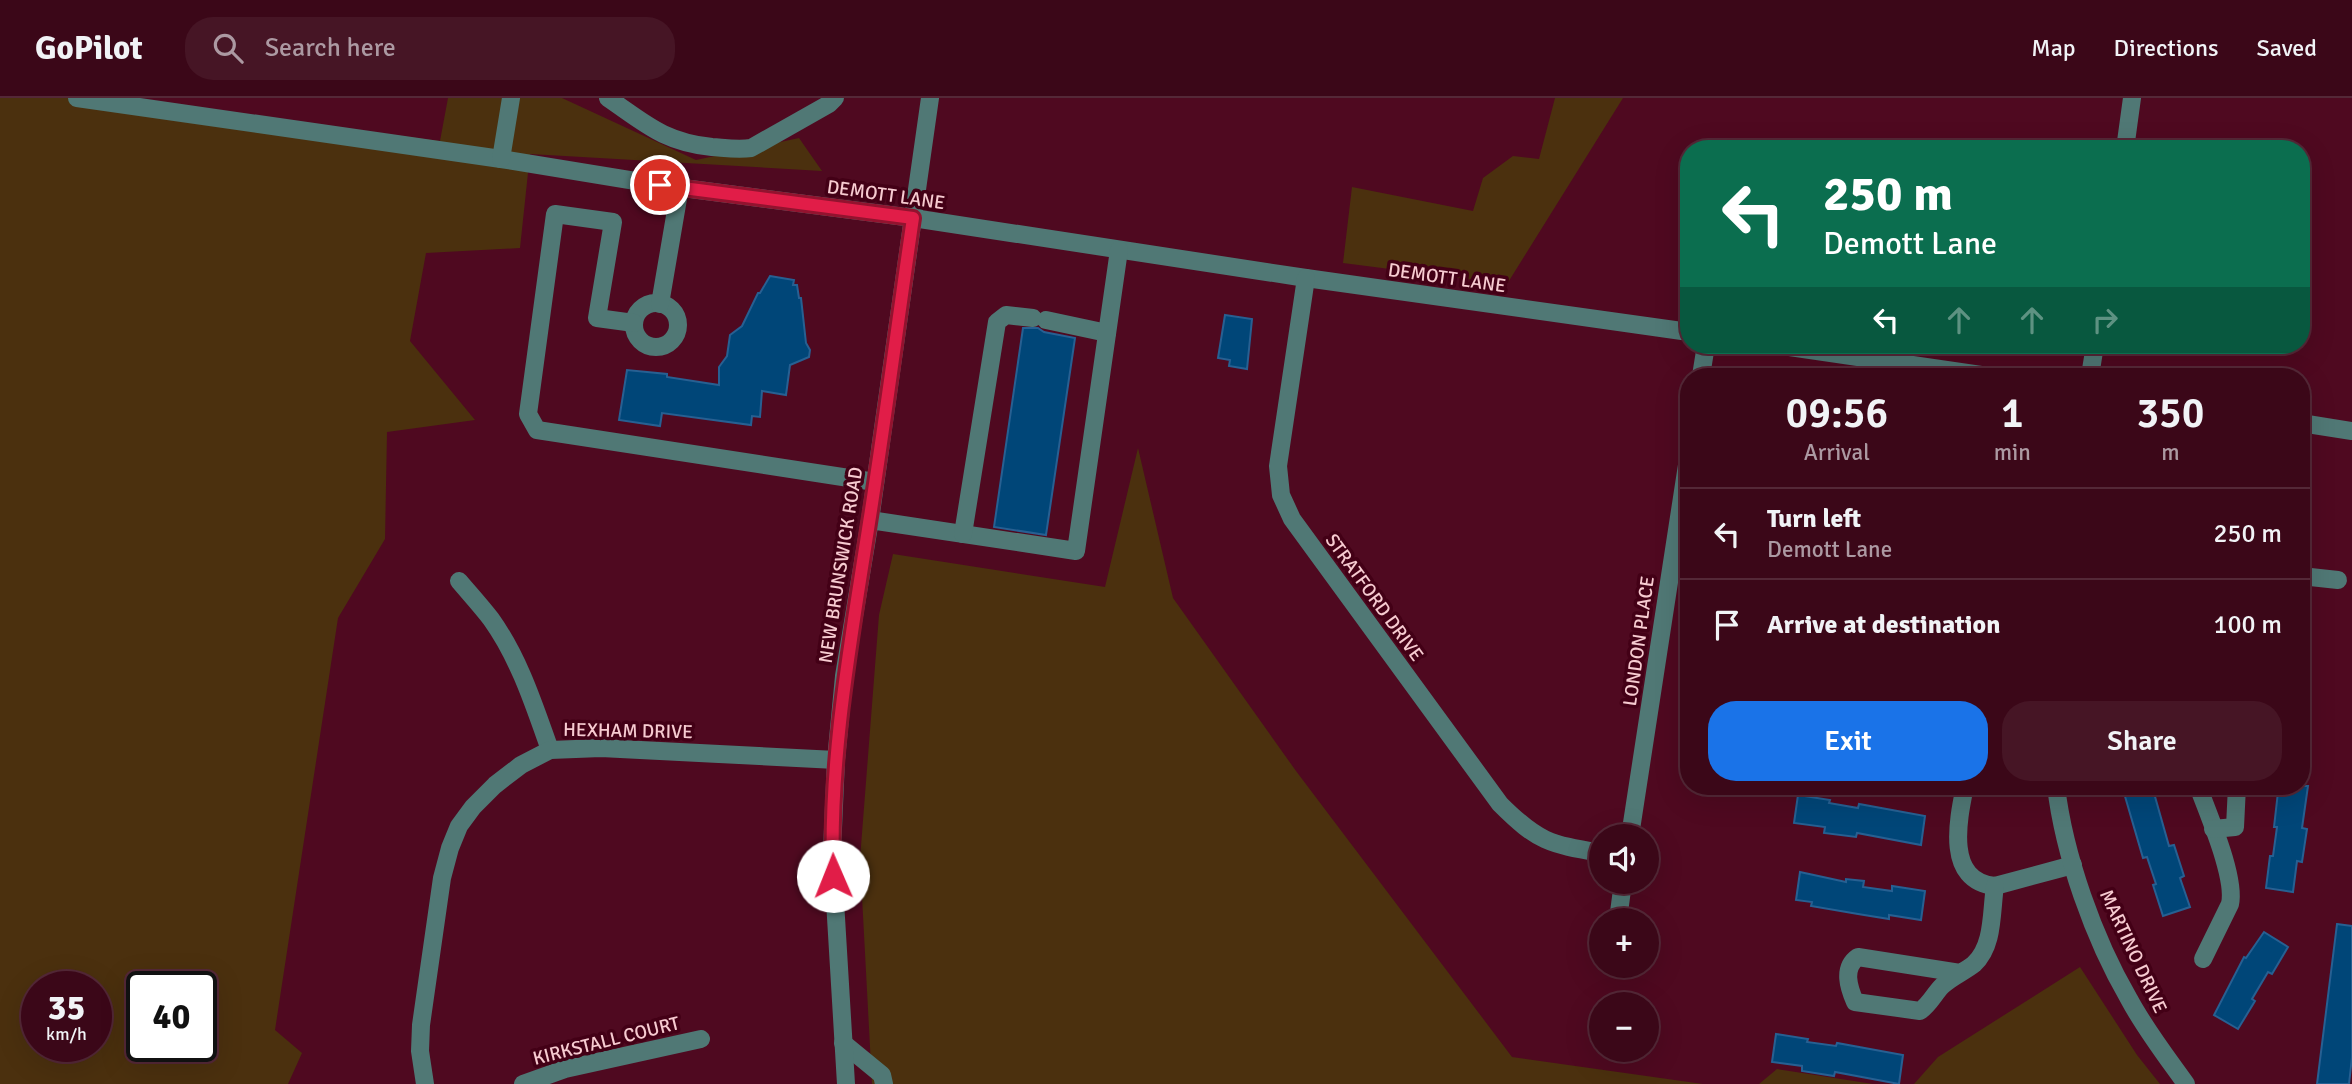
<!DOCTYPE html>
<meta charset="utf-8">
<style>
body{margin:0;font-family:Signika,sans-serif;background:#461525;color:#f1f3f6;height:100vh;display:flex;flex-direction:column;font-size:26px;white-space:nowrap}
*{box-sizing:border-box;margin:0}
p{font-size:23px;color:#ac99a2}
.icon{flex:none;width:38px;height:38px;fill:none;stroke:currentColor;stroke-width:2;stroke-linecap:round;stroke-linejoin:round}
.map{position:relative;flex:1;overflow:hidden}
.sheet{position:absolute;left:1680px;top:270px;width:630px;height:427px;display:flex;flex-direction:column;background:#3b0718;border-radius:28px;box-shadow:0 7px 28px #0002,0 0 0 2px #542837}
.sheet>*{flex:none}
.top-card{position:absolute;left:1680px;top:42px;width:630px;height:214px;border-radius:28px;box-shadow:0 7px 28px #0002,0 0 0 2px #542837;background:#0b6e4f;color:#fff;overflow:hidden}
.tools{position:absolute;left:1589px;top:726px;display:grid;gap:14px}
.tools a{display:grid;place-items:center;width:70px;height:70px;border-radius:50%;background:#3b0718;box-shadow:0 7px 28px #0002,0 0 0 2px #542837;font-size:35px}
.speed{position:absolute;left:21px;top:873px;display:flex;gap:14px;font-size:35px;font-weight:700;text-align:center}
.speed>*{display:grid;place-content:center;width:91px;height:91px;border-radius:50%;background:#3b0718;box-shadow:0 7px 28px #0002,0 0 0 2px #542837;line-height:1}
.speed small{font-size:18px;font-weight:400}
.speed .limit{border:4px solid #111;border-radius:10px;background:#fff;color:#111}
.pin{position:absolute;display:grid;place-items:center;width:60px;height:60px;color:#fff;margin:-30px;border:4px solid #fff;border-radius:50%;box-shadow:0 2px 7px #0007}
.me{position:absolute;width:77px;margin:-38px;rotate:359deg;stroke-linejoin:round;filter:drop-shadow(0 0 5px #0008)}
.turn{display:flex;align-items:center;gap:24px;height:147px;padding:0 28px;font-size:32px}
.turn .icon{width:91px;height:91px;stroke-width:2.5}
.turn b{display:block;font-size:49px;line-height:60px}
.lanes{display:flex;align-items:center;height:66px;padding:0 28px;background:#0003;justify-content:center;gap:35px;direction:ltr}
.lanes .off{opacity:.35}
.eta{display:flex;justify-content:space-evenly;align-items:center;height:119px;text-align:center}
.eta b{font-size:42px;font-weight:600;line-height:49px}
.primary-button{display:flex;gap:14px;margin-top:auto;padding:14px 28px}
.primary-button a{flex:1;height:80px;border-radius:28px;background:#1a73e8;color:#fff;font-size:28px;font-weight:600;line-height:80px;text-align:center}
.primary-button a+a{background:#461525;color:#f1f3f6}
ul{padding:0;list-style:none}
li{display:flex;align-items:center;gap:21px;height:91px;padding:0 28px;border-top:2px solid #542837}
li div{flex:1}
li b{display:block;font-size:26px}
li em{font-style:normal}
header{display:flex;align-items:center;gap:42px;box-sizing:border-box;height:98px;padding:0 35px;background:#3b0718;border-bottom:2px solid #542837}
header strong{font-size:33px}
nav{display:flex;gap:38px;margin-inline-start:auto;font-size:24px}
.search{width:490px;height:63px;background:#461525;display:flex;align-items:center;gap:18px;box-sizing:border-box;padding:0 24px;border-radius:28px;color:#ac99a2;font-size:26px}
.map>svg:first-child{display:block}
</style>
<header>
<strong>GoPilot</strong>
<div class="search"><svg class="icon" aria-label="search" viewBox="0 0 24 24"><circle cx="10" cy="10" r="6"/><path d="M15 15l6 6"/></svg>Search here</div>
<nav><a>Map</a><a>Directions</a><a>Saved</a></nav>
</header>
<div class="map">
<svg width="2352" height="986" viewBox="0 0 2352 986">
<rect width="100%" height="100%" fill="#4f0920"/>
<g fill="#4b300e" fill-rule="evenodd">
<path d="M0,0H106L440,43L448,0H562L696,62L799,40L822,73L530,56L520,150L426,155L410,243L475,322L387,334L385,441L338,520L275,932L302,955L288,986H0ZM37,889H96V948H37ZM142,889H201V948H142Z"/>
<polygon points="1555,0 1623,0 1507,186 1343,165 1352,89 1473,113 1483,80 1513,58 1539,61"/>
<polygon points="1138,350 1173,500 1296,673 1512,959 1703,986 872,986 860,761 879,517 893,456 1105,489"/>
<polygon points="2080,869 2137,957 2160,986 1914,986 1938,959"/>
<polygon points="1777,971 1873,986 1759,986"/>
</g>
<g fill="#004678" stroke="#276092" stroke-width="2">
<polygon points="770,178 794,182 793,187 797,187 799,200 801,200 806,245 810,252 809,259 790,267 786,297 762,293 760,319 752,318 751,327 662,315 660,328 619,322 627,272 667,276 667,279 719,287 719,269 727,258 730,237 742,228 758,195 760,195"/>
<polygon points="1225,217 1252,221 1247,271 1229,268 1230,262 1218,260"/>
<polygon points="1023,230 1038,230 1044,234 1075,240 1046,437 994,429"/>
<polygon points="2146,688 2152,688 2169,748 2174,747 2184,778 2180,780 2190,809 2163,818 2153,787 2156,786 2147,759 2143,760 2124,695"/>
<polygon points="2281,688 2308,688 2302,730 2307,731 2302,764 2297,763 2293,794 2266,790 2270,758 2273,758 2277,729 2274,729 2278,694 2281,694"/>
<polygon points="1798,697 1830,702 1829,705 1858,710 1859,706 1925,718 1921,747 1857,735 1856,739 1824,735 1825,729 1794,725"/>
<polygon points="1800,774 1846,784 1846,781 1864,783 1863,789 1892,793 1892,788 1925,793 1921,822 1889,817 1889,821 1858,816 1811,808 1812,804 1796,802"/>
<polygon points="2337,826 2352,828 2352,959 2349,986 2317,986"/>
<polygon points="2264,834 2288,849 2272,876 2268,874 2252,901 2255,903 2238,931 2214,917 2244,859 2246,860"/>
<polygon points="1776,936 1808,941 1807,944 1836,948 1837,945 1903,957 1899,986 1835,974 1834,978 1802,973 1802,968 1772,964"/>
</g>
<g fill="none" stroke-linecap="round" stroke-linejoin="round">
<g stroke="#507875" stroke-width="18">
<polyline points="77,0 501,61 660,87 913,120 1306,180 1689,234"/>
<path d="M608,0C646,26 664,44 712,49C726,50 738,52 751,50L829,6L835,0"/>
<polyline points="2125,51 2132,0"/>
<polyline points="501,61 511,0"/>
<path d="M1306,180L1278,368L1281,397L1292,421L1500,706C1538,744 1549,746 1601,755"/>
<circle cx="656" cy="227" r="22"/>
<polyline points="660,206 680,89"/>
<polyline points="1046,222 1107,235"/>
<polyline points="634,225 597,220 613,124 555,116 528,316 537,332 875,384"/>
<polyline points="1775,247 1988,278"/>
<polyline points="1701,278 1706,247"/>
<polyline points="2090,278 2095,247"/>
<polyline points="2301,325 2352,333"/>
<polyline points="870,422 1076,453 1119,152"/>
<polyline points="963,436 997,224 1006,217 1033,220"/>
<polyline points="2301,478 2338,482"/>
<path d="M459,483C470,496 481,508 491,521C519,560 534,607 550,652"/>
<path d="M1965,688C1958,722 1945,783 1995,788L2073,767"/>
<path d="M2056,688C2064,757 2094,841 2129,901C2145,931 2166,958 2186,986"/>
<path d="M2198,688C2208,716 2236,779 2230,806L2203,861"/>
<polyline points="2213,731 2235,729 2237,688"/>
<polyline points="1630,738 1689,354"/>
<polyline points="1618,822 1623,784"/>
<path d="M1960,875L1858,859C1842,870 1849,890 1855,904L1920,913C1930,906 1934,896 1942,888C1951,879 1964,874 1974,866C1994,848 1991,814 1995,788"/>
<polyline points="843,945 882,977 884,986"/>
<polyline points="425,986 420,953 421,927 442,780 450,750 459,728 473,709 495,687 521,667 550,652 601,650 836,662"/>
<polyline points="523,986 565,971 701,941"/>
<polyline points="846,986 832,753 836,662 844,578 870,422 930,0"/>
</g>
</g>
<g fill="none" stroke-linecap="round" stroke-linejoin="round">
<g stroke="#92132f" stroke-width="18">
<path id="route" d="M660,87L913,120C898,222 885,324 869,425C851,542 829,659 833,778"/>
</g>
<use href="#route" stroke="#e11d48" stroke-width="12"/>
</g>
<g text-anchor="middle" stroke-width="7" stroke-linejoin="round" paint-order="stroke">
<g font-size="19" fill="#f7cbd1" stroke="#430016">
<text transform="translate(886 96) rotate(8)" y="7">DEMOTT LANE</text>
<text transform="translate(1447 179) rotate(8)" y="7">DEMOTT LANE</text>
<text transform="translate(840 467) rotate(-81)" y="7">NEW BRUNSWICK ROAD</text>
<text transform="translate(1375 499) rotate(54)" y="7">STRATFORD DRIVE</text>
<text transform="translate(1638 543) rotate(-82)" y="7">LONDON PLACE</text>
<text transform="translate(628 632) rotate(1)" y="7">HEXHAM DRIVE</text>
<text transform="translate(2134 853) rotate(65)" y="7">MARTINO DRIVE</text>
<text transform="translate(606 942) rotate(-14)" y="7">KIRKSTALL COURT</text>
</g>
</g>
</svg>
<div class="tools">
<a><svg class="icon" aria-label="sound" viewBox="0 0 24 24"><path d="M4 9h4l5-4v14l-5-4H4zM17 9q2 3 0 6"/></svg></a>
<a>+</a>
<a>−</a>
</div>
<div class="speed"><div>35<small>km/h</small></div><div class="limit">40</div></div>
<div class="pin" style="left:660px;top:87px;background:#d93025"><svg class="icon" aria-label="arrive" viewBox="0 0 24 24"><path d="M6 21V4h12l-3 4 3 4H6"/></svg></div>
<svg class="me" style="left:833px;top:778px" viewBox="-20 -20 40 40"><circle r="19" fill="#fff"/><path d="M0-13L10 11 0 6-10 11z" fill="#e11d48"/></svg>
<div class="top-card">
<div class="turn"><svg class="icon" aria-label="left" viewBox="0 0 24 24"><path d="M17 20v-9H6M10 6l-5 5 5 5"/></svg><div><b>250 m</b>Demott Lane</div></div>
<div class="lanes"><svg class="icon" aria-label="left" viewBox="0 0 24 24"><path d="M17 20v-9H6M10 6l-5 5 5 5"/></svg><svg class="icon off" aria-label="ahead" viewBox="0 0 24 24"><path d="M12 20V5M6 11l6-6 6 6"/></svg><svg class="icon off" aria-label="ahead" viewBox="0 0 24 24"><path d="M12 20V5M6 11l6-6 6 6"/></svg><svg class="icon off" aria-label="right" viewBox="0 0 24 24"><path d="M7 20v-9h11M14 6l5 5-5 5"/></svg></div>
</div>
<section class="sheet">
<div class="eta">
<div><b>09:56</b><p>Arrival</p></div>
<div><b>1</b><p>min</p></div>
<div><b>350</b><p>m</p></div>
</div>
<ul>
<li><svg class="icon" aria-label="left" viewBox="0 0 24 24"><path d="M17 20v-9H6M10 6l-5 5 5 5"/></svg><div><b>Turn left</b><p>Demott Lane</p></div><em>250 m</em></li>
<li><svg class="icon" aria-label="arrive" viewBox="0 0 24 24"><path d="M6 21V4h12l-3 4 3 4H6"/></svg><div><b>Arrive at destination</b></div><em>100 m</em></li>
</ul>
<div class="primary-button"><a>Exit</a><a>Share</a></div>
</section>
</div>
